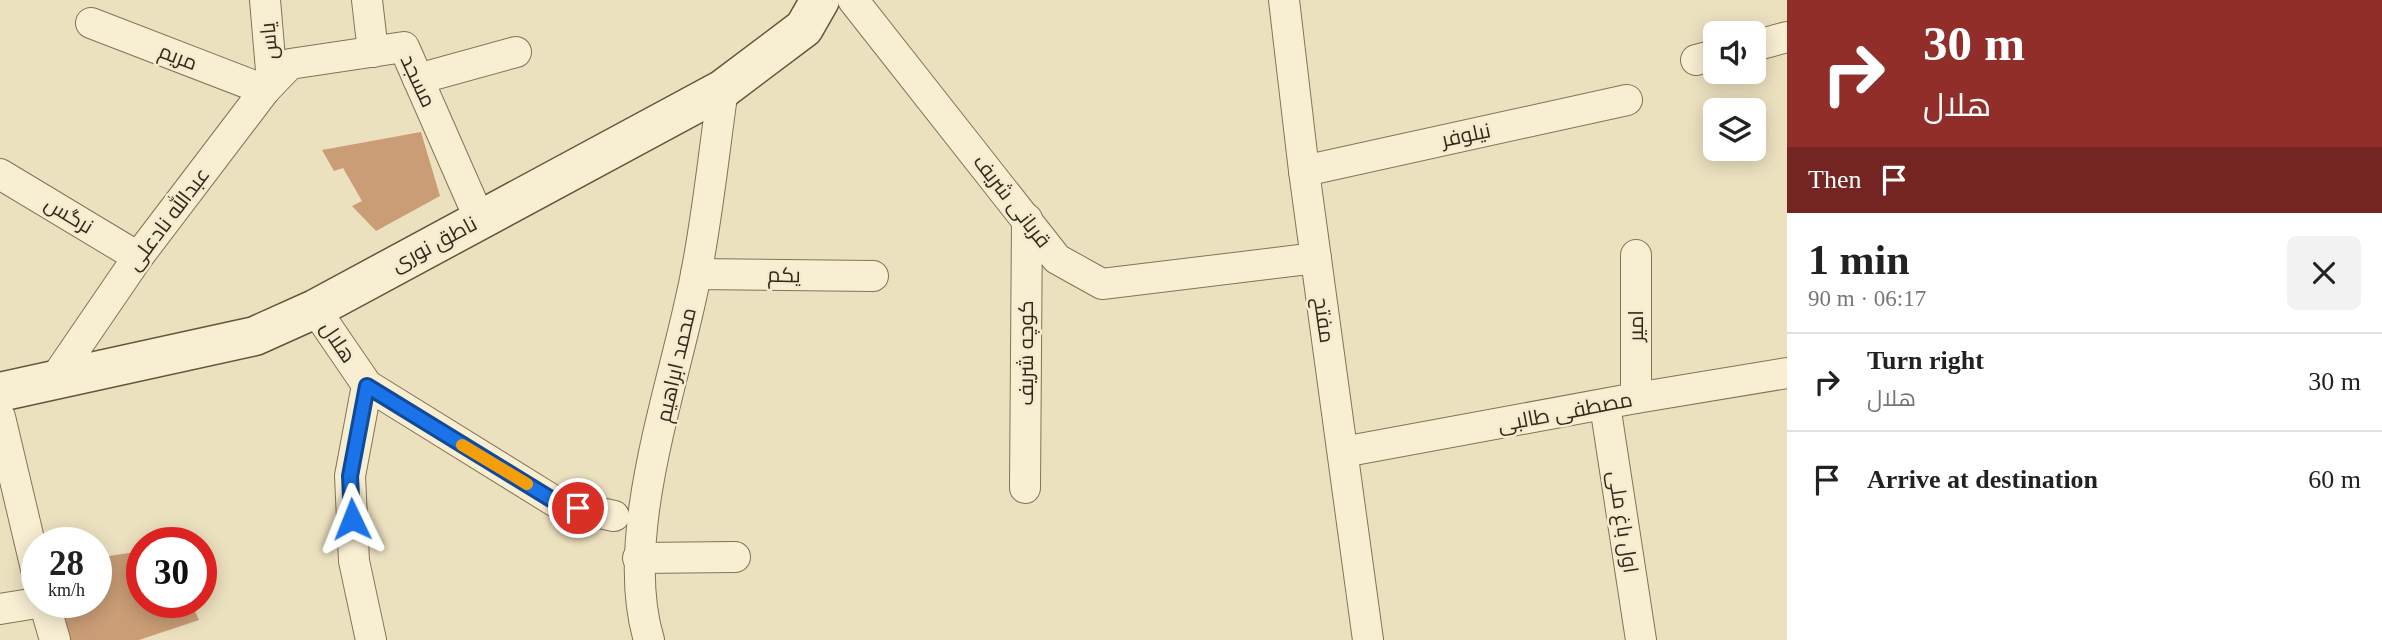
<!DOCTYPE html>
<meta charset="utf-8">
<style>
body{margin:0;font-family:"Times New Roman",Cairo,serif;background:#f2f2f2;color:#222;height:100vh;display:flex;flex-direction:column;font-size:26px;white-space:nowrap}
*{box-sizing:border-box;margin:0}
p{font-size:23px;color:#767676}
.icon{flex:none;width:38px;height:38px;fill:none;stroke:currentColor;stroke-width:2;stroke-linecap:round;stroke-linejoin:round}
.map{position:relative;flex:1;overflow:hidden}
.details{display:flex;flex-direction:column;background:#fff;width:595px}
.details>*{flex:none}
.top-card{background:#922e2a;color:#fff;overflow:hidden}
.buttons{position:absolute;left:1703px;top:21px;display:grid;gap:14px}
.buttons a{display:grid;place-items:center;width:63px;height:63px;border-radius:10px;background:#fff;box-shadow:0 4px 18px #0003;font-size:35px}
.speed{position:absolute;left:21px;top:527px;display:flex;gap:14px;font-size:35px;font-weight:700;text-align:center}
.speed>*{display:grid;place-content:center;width:91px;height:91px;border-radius:50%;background:#fff;box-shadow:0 4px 18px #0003;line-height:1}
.speed small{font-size:18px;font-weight:400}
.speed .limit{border:10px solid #d22;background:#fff;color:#111}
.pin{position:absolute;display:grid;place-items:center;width:60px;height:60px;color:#fff;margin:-30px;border:4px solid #fff;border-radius:50%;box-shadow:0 2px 7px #0007}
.me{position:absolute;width:77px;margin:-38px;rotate:358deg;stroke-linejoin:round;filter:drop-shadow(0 0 5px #0008)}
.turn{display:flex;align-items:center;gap:24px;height:147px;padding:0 21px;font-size:32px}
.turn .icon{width:91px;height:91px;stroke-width:2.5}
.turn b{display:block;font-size:49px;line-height:60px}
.then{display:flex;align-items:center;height:66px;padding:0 21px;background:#0003;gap:14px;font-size:26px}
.round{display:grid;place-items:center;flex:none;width:74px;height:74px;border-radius:10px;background:#f2f2f2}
.summary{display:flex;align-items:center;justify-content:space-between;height:119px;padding:0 21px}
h1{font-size:42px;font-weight:600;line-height:52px}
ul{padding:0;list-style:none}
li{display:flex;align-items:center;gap:21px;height:98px;padding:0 21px;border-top:2px solid #e0e0e0}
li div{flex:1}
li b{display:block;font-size:26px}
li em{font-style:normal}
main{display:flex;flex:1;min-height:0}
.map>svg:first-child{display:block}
</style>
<main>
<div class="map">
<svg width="1787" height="640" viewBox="0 0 1787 640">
<rect width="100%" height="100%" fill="#ece1bf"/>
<g fill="#ca9d76">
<polygon points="421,132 440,196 376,231 352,206 362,201 343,168 334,171 322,150"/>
<polygon points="142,551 142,602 191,602 199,620 139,640 69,640 58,602 96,602 96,558"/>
</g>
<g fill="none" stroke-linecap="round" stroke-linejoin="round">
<g stroke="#857258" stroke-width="32">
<g id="street">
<polyline points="265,0 272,82"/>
<polyline points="367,0 373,52"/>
<polyline points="853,0 1057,259 1102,284 1316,258"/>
<polyline points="1284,0 1304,171 1368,640"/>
<polyline points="91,23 265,90"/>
<polyline points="1754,46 1787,37"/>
<polyline points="1696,60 1715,55"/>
<polyline points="418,79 516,52"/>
<polyline points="1304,171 1627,100"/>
<polyline points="0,174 138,257"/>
<polyline points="1636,255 1636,398"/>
<polyline points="696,274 873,276"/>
<polyline points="315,309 367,385 559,504 614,516"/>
<polyline points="54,380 138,257 265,90 290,64 404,47 480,220"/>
<polyline points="367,385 350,476 354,561 371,640"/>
<polyline points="1605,405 1641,640"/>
<polyline points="0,417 37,573"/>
<polyline points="1343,452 1636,398 1787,373"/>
<polyline points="1025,488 1027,219"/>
<polyline points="638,558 735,557"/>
<polyline points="44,602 55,640"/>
<polyline points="0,609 43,602"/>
<path d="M649,640C617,535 676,381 696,274C708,213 714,151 723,89"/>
</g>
</g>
<g stroke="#66533b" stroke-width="41">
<polyline id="secondary" points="0,392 255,336 315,309 723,89 804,28 820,0"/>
</g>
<use href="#street" stroke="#f8eed2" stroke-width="30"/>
<use href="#secondary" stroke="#f8eed2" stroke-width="38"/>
</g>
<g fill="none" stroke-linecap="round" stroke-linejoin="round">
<g stroke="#114b97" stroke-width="18">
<polyline id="route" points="352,519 350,476 367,386 559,504 578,508"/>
</g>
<use href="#route" stroke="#1a73e8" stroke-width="12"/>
<polyline stroke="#f59e0b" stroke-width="12" points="462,445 527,484"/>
</g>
<g text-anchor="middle" stroke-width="5" stroke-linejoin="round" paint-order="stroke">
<g font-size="21" fill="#34291c" stroke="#f4ebcf">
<text transform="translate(269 41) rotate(-95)" y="7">یاس</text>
<text transform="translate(178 57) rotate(21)" y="7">مریم</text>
<text transform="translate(418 81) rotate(65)" y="7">مسجد</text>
<text transform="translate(1466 135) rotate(-12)" y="7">نیلوفر</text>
<text transform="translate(1012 201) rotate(52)" y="7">قربانی شریف</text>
<text transform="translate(69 215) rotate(31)" y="7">نرگس</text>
<text transform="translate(168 219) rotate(-53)" y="7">عبدالله نادعلی</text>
<text transform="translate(434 244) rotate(-28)" y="7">ناطق نوری</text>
<text transform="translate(784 275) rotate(1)" y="7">یکم</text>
<text transform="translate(1324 320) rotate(82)" y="7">مفتح</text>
<text transform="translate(1636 326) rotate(-90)" y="7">امیر</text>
<text transform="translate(338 342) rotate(56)" y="7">هلال</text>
<text transform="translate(1026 353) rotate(-90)" y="7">کوچه شریف</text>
<text transform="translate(676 365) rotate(-77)" y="7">محمد ابراهیم</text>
<text transform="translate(1565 412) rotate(-11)" y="7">مصطفی طالبی</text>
<text transform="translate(1623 522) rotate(81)" y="7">اول باغ ملی</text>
</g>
</g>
</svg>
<div class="buttons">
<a><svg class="icon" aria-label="sound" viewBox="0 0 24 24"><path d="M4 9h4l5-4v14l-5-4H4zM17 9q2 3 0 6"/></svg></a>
<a><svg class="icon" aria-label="layers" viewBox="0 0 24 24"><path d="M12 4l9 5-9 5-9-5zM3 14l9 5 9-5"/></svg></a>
</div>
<div class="speed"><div>28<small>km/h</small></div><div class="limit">30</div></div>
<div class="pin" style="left:578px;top:508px;background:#d93025"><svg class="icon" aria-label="arrive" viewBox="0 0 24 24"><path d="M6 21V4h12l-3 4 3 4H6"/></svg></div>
<svg class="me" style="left:352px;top:519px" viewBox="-20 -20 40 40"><path d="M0-17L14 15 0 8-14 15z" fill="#1a73e8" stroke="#fff" stroke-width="4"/></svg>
</div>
<section class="details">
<div class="top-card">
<div class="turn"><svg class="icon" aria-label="right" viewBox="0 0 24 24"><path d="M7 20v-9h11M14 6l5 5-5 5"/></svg><div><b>30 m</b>هلال</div></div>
<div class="then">Then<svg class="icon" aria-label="arrive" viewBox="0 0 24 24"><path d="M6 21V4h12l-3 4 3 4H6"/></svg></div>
</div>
<div class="summary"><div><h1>1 min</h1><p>90 m · 06:17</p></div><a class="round"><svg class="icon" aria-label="close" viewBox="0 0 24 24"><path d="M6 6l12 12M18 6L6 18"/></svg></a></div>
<ul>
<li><svg class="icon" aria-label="right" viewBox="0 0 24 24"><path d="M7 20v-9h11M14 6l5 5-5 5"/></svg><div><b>Turn right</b><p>هلال</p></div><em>30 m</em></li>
<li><svg class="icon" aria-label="arrive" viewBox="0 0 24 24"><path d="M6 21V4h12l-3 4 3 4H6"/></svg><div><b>Arrive at destination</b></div><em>60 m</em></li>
</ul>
</section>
</main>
